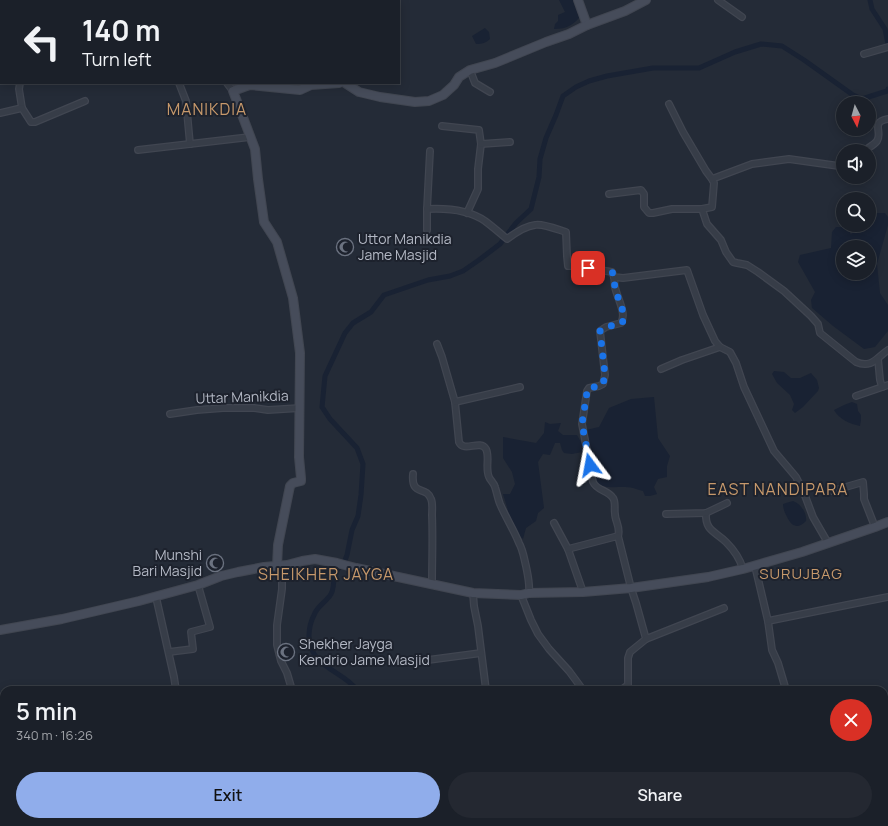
<!DOCTYPE html>
<meta charset="utf-8">
<style>
body{margin:0;font-family:Manrope,sans-serif;background:#242831;color:#f1f3f6;height:100vh;display:flex;flex-direction:column;font-size:15px;white-space:nowrap}
*{box-sizing:border-box;margin:0}
p{font-size:13px;color:#a0a3a8}
.icon{flex:none;width:22px;height:22px;fill:none;stroke:currentColor;stroke-width:2;stroke-linecap:round;stroke-linejoin:round}
.map{position:relative;flex:1;overflow:hidden}
.drawer{position:absolute;left:0px;top:686px;width:888px;height:140px;display:flex;flex-direction:column;background:#1b2029;border-radius:12px 12px 0 0;box-shadow:0 2px 10px #0003,0 0 0 1px #393e46}
.drawer>*{flex:none}
.hud{position:absolute;left:0px;top:0px;width:400px;height:84px;box-shadow:0 2px 10px #0003,0 0 0 1px #393e46;background:#1b2029;color:#f1f3f6;overflow:hidden}
.needle{width:26px;rotate:174deg}
.fabs{position:absolute;left:836px;top:96px;display:grid;gap:8px}
.fabs a{display:grid;place-items:center;width:40px;height:40px;border-radius:50%;background:#1b2029;box-shadow:0 2px 10px #0003,0 0 0 1px #393e46;font-size:20px}
.pin{position:absolute;display:grid;place-items:center;width:34px;height:34px;color:#fff;margin:-17px;border-radius:8px;box-shadow:0 2px 6px #0006}
.me{position:absolute;width:44px;margin:-22px;rotate:347deg;stroke-linejoin:round;filter:drop-shadow(0 0 3px #0008)}
.turn{display:flex;align-items:center;gap:14px;height:84px;padding:0 16px;font-size:18px}
.turn .icon{width:52px;height:52px;stroke-width:2.5}
.turn b{display:block;font-size:28px;line-height:34px}
.round{display:grid;place-items:center;flex:none;width:42px;height:42px;border-radius:21px;background:#242831}
.head{display:flex;align-items:center;justify-content:space-between;height:68px;padding:0 16px}
h1{font-size:24px;font-weight:600;line-height:30px}
.action{display:flex;gap:8px;margin-top:auto;padding:8px 16px}
.action a{flex:1;height:46px;border-radius:24px;background:#90adeb;color:#111;font-size:16px;font-weight:600;line-height:46px;text-align:center}
.action a+a{background:#242831;color:#f1f3f6}
.map>svg:first-child{display:block}
</style>
<div class="map">
<svg width="888" height="826" viewBox="0 0 888 826">
<rect width="100%" height="100%" fill="#242b37"/>
<g fill="#192233" fill-rule="evenodd">
<path d="M559,0H573L578,8L579,18C572,26 565,29 554,29L555,24L558,21V15L565,12Z"/>
<path d="M485,28L489,32L490,39C486,43 482,44 476,44L472,36Z"/>
<path d="M869,213H885L888,217V225L877,264L880,293L888,305V331L875,347L864,349L833,326L812,308L811,300L815,292L798,262L800,255L831,248L832,232L836,227H848L851,235L855,225H869ZM843,247H869V273H843Z"/>
<polygon points="774,371 784,372 791,378 800,378 811,373 817,380 819,388 818,391 803,407 795,413 792,410 794,404 790,395 777,383 772,374"/>
<path d="M654,397L658,438L670,456L667,466V477L658,479L654,487L657,494L650,496H645L643,491C639,490 636,489 633,488C619,485 608,491 594,482L586,430L599,427L609,408L631,399Z"/>
<path d="M852,402L857,404L858,411L861,415V420L860,426C850,424 839,419 834,410L844,405Z"/>
<path d="M545,422L550,424L561,423L558,431L563,435H577L582,444V452L572,454L564,453L562,450L560,443H555L550,455L543,454L538,462L544,508L538,513L536,521L526,528L523,539C511,528 508,509 503,494H510L515,484L512,472L503,458V437L536,443L544,433Z"/>
<path d="M793,501C801,504 807,513 806,521C798,529 792,527 787,517C785,513 783,509 783,504L786,503Z"/>
</g>
<g fill="none" stroke-linecap="round" stroke-linejoin="round">
<g stroke="#192233" stroke-width="5">
<polyline points="870,0 872,9 885,29 888,44"/>
<path d="M357,690C347,676 330,672 318,659C306,646 307,628 315,613C318,606 327,601 331,594C334,589 334,579 334,573L344,563L347,555L352,530L358,516L361,495L363,464L357,448L330,419L322,407L325,376L345,333L353,323L371,312L384,295L428,280L450,276L463,271L479,260L500,244L516,223L531,209L539,177L540,159L546,138L556,115L563,96L576,87L589,81L607,76L653,68H699L735,52L761,44L782,46L804,60L853,95L862,99L887,91L888,89"/>
<polyline points="341,822 343,826"/>
</g>
<g stroke="#414651" stroke-width="8">
<g id="street">
<polyline points="156,0 156,1"/>
<polyline points="718,0 742,17"/>
<polyline points="864,54 888,47"/>
<polyline points="470,70 475,83 490,92"/>
<polyline points="20,83 19,89 22,108"/>
<polyline points="179,83 186,101 190,144"/>
<polyline points="227,83 233,91"/>
<polyline points="669,104 683,132 706,171 712,179 714,183 712,207 702,209"/>
<polyline points="0,113 22,108 31,122 35,122 85,101"/>
<polyline points="442,126 479,130 481,144 478,169 478,189 467,213"/>
<polyline points="481,144 510,142"/>
<polyline points="138,150 250,137"/>
<path d="M864,151C868,148 874,145 877,141C883,132 870,122 888,119"/>
<polyline points="712,179 752,164 789,159 839,166 843,165"/>
<path d="M609,194L641,190L644,194V207L649,213H653L672,209H702L707,224L721,240L726,252L733,262L737,263L747,265L758,272L784,291L811,316L818,324L820,333L856,362C872,369 877,357 888,350"/>
<path d="M427,209C446,208 469,210 485,221C493,227 500,233 507,239C515,233 525,226 535,225C542,223 559,230 566,232L567,256L568,266H576L612,272L614,277L623,278L687,270L703,315L715,341L720,347L730,352L736,363L744,387L774,451L796,477L804,493L813,517L828,543"/>
<polyline points="427,230 427,209 430,151"/>
<path d="M614,277C615,281 614,284 615,287C617,298 627,313 621,323L606,327L600,331L605,375L603,384L599,386L589,388L587,391L582,424L593,482C597,491 608,490 613,498C616,502 614,509 615,514C615,521 621,528 618,536"/>
<path d="M437,344L442,357L455,402L459,442C464,453 480,439 486,449C490,457 485,468 489,477C490,480 494,483 495,487C497,493 498,499 500,504C506,518 514,530 519,543C523,550 524,558 526,566C528,576 530,584 529,593"/>
<polyline points="878,359 880,380 882,387"/>
<polyline points="661,369 682,360 720,347"/>
<polyline points="856,396 888,385"/>
<polyline points="455,402 520,387"/>
<polyline points="170,414 197,410 223,408 254,408 268,410 300,408"/>
<path d="M413,474C411,497 426,485 431,499C433,503 432,510 432,515C433,538 432,561 432,584"/>
<polyline points="832,491 863,482 864,494 864,499 875,527"/>
<path d="M706,513C705,531 715,531 726,542C734,550 740,559 743,569"/>
<polyline points="666,514 706,513 727,503"/>
<polyline points="554,523 568,549 583,592"/>
<polyline points="568,549 618,536 631,588 636,603 646,639 630,652 628,658 628,685 621,690"/>
<polyline points="277,566 282,575 282,589 277,625 277,645 281,661 287,673 292,690"/>
<polyline points="755,566 768,621 772,650 778,663 786,690"/>
<polyline points="473,593 474,606 478,626 486,690"/>
<polyline points="521,595 531,620 538,634 549,649 569,671 583,690"/>
<polyline points="156,597 174,677 176,690"/>
<polyline points="768,621 847,605 888,597"/>
<polyline points="646,639 724,608"/>
<polyline points="169,652 193,649 191,632 210,627 198,585"/>
<polyline points="428,660 481,653"/>
<polyline points="884,698 888,698"/>
<polyline points="884,797 888,798"/>
<polyline points="199,822 199,826"/>
<polyline points="306,822 307,826"/>
<polyline points="484,822 485,826"/>
</g>
</g>
<g stroke="#414651" stroke-width="10">
<g id="secondary">
<polyline points="578,0 587,25"/>
<polyline points="345,83 359,92 380,97 415,102 429,101 443,95 454,85 459,77 470,70 495,63 546,42 569,34 587,25 625,11 646,0"/>
<polyline points="277,566 278,545 290,486 293,483 301,481 301,478 299,457 300,353 293,298 277,242 264,222 258,179 255,149 233,91 244,87 250,85 300,90 311,85 339,83"/>
<polyline points="0,630 62,619 139,601 198,585 221,576 238,572 264,567 287,565 302,561 315,559 337,563 356,568 473,593 521,595 529,593 583,592 631,588 708,577 743,569 802,552 875,527 888,522"/>
</g>
</g>
<use href="#street" stroke="#373d48" stroke-width="5.5"/>
<use href="#secondary" stroke="#464c5a" stroke-width="8"/>
</g>
<g fill="none" stroke-linecap="round" stroke-linejoin="round">
<path stroke="#1a73e8" stroke-width="7" stroke-dasharray="0 12.6" d="M588,268L612,272C615,277 614,282 615,288C617,298 627,313 622,323L606,327L600,331L605,375L603,384L599,386L589,388L587,392L582,424L590,465"/>
</g>
<defs>
<g id="mosque-ring" transform="scale(0.9)"><circle r="9.5" fill="#1d222d" stroke="#6b7280" stroke-width="1.5"/><path d="M3.5-4.9A6 6 0 1 0 3.5 4.9A5 5 0 1 1 3.5-4.9Z" fill="#6b7280"/></g>
</defs>
<g fill-rule="evenodd">
<use href="#mosque-ring" x="345" y="247"/>
<use href="#mosque-ring" x="215" y="563"/>
<use href="#mosque-ring" x="286" y="652"/>
</g>
<g text-anchor="middle" stroke-width="4" stroke-linejoin="round" paint-order="stroke">
<g font-size="14" fill="#b3b8c4" stroke="#1d222d" text-anchor="start">
<text x="358" y="244">Uttor Manikdia<tspan x="358" dy="16">Jame Masjid</tspan></text>
<text x="202" y="560" text-anchor="end">Munshi<tspan x="202" dy="16">Bari Masjid</tspan></text>
<text x="299" y="649">Shekher Jayga<tspan x="299" dy="16">Kendrio Jame Masjid</tspan></text>
</g>
<g font-size="14" fill="#b3b8c4" stroke="#1d222d">
<text transform="translate(242 397) rotate(-2)" y="5">Uttar Manikdia</text>
</g>
<g font-size="15" letter-spacing="1" fill="#c7996b" stroke="#1d222d">
<text x="801" y="579">SURUJBAG</text>
</g>
<g font-size="16" letter-spacing="1" fill="#c7996b" stroke="#1d222d">
<text x="207" y="115">MANIKDIA</text>
<text x="778" y="495">EAST NANDIPARA</text>
<text x="326" y="580">SHEIKHER JAYGA</text>
</g>
</g>
</svg>
<div class="fabs">
<a><svg class="needle" viewBox="-14 -14 28 28"><path d="M0-13l5 13h-10z" fill="#e53935"/><path d="M0 13l5-13h-10z" fill="#a0a3a8"/></svg></a>
<a><svg class="icon" aria-label="sound" viewBox="0 0 24 24"><path d="M4 9h4l5-4v14l-5-4H4zM17 9q2 3 0 6"/></svg></a>
<a><svg class="icon" aria-label="search" viewBox="0 0 24 24"><circle cx="10" cy="10" r="6"/><path d="M15 15l6 6"/></svg></a>
<a><svg class="icon" aria-label="layers" viewBox="0 0 24 24"><path d="M12 4l9 5-9 5-9-5zM3 14l9 5 9-5"/></svg></a>
</div>
<div class="pin" style="left:588px;top:268px;background:#d93025"><svg class="icon" aria-label="arrive" viewBox="0 0 24 24"><path d="M6 21V4h12l-3 4 3 4H6"/></svg></div>
<svg class="me" style="left:590px;top:465px" viewBox="-20 -20 40 40"><path d="M0-17L14 15 0 8-14 15z" fill="#1a73e8" stroke="#fff" stroke-width="4"/></svg>
<div class="hud">
<div class="turn"><svg class="icon" aria-label="left" viewBox="0 0 24 24"><path d="M17 20v-9H6M10 6l-5 5 5 5"/></svg><div><b>140 m</b>Turn left</div></div>
</div>
<section class="drawer">
<div class="head"><div><h1>5 min</h1><p>340 m · 16:26</p></div><a class="round" style="background:#d93025;color:#fff"><svg class="icon" aria-label="close" viewBox="0 0 24 24"><path d="M6 6l12 12M18 6L6 18"/></svg></a></div>
<div class="action"><a>Exit</a><a>Share</a></div>
</section>
</div>
